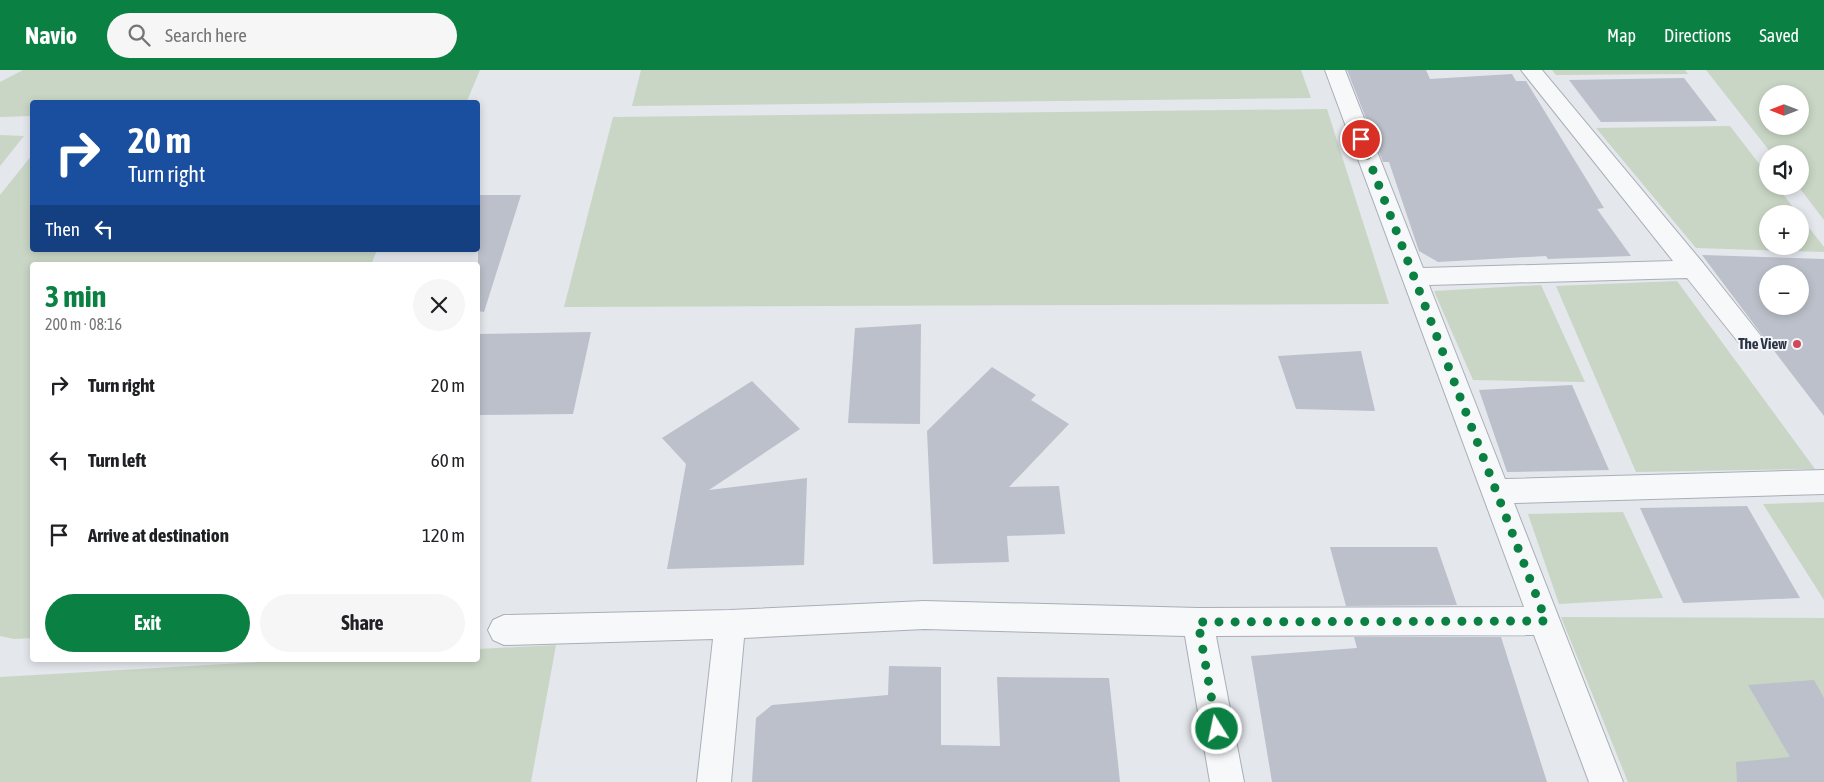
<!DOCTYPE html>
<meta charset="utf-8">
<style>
body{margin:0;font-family:"Asap Condensed",sans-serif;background:#f6f6f6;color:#202124;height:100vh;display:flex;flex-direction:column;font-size:19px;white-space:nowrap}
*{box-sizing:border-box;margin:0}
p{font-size:16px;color:#757577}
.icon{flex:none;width:28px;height:28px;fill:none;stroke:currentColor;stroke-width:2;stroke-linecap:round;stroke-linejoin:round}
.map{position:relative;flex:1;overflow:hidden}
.sheet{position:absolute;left:30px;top:192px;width:450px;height:400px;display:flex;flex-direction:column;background:#fff;border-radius:5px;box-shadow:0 2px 8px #0003}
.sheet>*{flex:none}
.banner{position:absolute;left:30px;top:30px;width:450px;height:152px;border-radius:5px;box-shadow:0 2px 8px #0003;background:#1a4fa0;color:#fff;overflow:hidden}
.needle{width:32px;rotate:270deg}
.buttons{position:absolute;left:1759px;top:15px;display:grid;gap:10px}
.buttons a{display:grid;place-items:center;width:50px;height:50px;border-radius:50%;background:#fff;box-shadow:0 2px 8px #0003;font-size:25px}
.pin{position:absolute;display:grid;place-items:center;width:42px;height:42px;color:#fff;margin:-21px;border:2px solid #fff;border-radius:50%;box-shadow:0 1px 5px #0007}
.me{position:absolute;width:55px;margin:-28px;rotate:350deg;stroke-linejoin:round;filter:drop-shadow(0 0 4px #0008)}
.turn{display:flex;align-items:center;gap:18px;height:105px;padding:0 15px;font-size:22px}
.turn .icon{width:65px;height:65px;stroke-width:2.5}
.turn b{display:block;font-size:35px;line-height:42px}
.then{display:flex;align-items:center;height:48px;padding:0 15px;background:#0003;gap:10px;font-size:19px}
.round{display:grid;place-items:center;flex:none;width:52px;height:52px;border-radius:26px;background:#f6f6f6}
.head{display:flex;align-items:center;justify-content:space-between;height:85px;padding:0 15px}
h1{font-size:30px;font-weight:700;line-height:38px;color:#0b8043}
.button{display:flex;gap:10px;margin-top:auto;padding:10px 15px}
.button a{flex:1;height:58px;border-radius:30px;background:#0b8043;color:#fff;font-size:20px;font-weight:700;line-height:58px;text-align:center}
.button a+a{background:#f6f6f6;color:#202124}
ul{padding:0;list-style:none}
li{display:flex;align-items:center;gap:15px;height:75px;padding:0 15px}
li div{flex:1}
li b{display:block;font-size:19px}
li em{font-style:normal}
header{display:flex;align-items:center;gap:30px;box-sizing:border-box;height:70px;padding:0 25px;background:#0b8043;color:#fff}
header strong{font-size:24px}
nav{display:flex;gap:28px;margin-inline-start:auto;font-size:18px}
.search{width:350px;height:45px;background:#f6f6f6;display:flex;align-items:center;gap:12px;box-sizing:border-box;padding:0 18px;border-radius:28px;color:#757577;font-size:19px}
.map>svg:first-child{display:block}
</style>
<header>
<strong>Navio</strong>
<div class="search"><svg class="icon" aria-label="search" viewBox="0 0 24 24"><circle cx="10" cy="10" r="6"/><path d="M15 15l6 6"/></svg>Search here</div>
<nav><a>Map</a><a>Directions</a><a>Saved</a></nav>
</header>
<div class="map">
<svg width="1824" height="712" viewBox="0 0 1824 712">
<rect width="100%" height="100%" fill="#e4e7ec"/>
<g fill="#c9d6c5" fill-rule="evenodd">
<polygon points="23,0 480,0 467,31 32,32 32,46 0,47 0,12"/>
<polygon points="641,0 1301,0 1311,28 632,36"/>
<polygon points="1552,0 1685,0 1688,4 1556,5"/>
<path d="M1706,0H1824V150L1798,116H1800V84H1772ZM1768,24H1800V56H1768Z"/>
<polygon points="1327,39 1389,234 564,237 613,47"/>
<polygon points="1730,56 1767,104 1768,116 1777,116 1798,144 1768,144 1768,176 1800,176 1800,146 1824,177 1824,182 1696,178 1596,58"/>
<polygon points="0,65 24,66 0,96"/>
<polygon points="32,85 32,180 377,180 371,195 32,195 32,568 14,569 0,566 0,125"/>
<polygon points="1677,211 1815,399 1636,402 1556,216"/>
<polygon points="1541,215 1585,312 1473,310 1434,221"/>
<polygon points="1824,432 1824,530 1763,434"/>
<polygon points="1623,442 1663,528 1559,534 1528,444"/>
<polygon points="1561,547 1824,548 1824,712 1628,712"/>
<polygon points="556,575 531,712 0,712 0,607 294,590 478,590 478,579"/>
</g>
<g fill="#bbc0ca" fill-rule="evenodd">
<polygon points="1347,0 1426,0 1430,9 1512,4 1516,11 1526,11 1604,138 1597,139 1631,186 1548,189 1546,186 1438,192 1419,181 1389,92 1383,92"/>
<polygon points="1684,8 1717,51 1601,52 1569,10"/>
<polygon points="478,125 521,125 484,242 478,241"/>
<path d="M1702,185L1824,189V346L1762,265ZM1768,204H1800V236H1768Z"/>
<polygon points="921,254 920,354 848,353 855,258"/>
<polygon points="591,262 573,344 478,345 478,264"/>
<polygon points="1361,281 1375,341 1296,339 1278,286"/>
<polygon points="992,297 1036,325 1031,330 1069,354 1009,417 1059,416 1065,464 1007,466 1009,492 933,494 927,361"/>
<polygon points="752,311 800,359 709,420 807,408 804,495 667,499 686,394 662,368"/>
<polygon points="1572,315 1609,400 1507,402 1479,320"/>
<polygon points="1747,436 1800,528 1683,533 1640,438"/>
<polygon points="1330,477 1437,477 1457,535 1346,536"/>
<polygon points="1354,567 1501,567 1547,712 1272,712 1251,586 1357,578"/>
<polygon points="889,596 941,597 941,675 1000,676 997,607 1109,608 1120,712 752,712 756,648 772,635 888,625"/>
<polygon points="1814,610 1824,628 1824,712 1737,712 1736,692 1790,687 1748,615"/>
</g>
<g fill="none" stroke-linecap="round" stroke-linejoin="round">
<g stroke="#a9aeb7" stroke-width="2">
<polygon id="minor" points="1325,0 1345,0 1423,198 1673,191 1521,0 1542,0 1703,193 1761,266 1757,273 1748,276 1739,273 1687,208 1429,215 1505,409 1824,400 1824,424 1514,433 1623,712 1589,712 1534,565 1216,566 1244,712 1210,712 1185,566 924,559 744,568 731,712 697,712 713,569 504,575 493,570 488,560 493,550 504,545 730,540 924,531 1198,538 1524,537"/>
</g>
<use href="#minor" fill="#f7f8fa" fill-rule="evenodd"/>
</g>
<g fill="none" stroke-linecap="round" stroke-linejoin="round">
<polyline stroke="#0b8043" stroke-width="9" stroke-dasharray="0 16.2" points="1217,659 1198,552 1546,551 1361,69"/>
</g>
<circle fill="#d1495b" stroke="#f4f6f9" stroke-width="2" cx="1797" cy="274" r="5"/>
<g text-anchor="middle" stroke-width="4" stroke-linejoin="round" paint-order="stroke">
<g font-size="15" font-weight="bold" fill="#2b3445" stroke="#f4f6f9" text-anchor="end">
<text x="1787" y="279">The View</text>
</g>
</g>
</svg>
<div class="buttons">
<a><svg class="needle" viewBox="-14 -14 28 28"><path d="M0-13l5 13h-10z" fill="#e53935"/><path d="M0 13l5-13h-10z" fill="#757577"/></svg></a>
<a><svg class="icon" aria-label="sound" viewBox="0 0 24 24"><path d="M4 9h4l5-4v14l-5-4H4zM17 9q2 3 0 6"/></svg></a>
<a>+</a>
<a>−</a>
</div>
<div class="pin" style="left:1361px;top:69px;background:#d93025"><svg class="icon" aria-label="arrive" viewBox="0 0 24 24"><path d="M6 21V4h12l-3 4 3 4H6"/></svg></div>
<svg class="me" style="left:1217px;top:659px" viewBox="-20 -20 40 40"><circle r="17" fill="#0b8043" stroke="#fff" stroke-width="3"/><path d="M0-11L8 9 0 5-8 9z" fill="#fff"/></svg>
<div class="banner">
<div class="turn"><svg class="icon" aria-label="right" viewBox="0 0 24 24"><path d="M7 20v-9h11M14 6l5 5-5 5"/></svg><div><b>20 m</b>Turn right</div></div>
<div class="then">Then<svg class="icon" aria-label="left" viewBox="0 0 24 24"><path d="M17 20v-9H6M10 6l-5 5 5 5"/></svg></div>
</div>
<section class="sheet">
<div class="head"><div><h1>3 min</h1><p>200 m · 08:16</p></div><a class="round"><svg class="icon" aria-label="close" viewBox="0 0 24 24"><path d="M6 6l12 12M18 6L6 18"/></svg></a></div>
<ul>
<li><svg class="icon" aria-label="right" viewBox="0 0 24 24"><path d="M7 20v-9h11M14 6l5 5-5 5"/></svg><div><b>Turn right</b></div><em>20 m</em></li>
<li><svg class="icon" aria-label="left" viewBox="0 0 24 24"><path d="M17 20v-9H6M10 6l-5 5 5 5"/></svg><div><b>Turn left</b></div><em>60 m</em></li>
<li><svg class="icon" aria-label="arrive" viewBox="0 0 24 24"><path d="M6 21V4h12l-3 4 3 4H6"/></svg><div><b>Arrive at destination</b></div><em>120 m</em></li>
</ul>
<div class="button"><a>Exit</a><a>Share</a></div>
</section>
</div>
